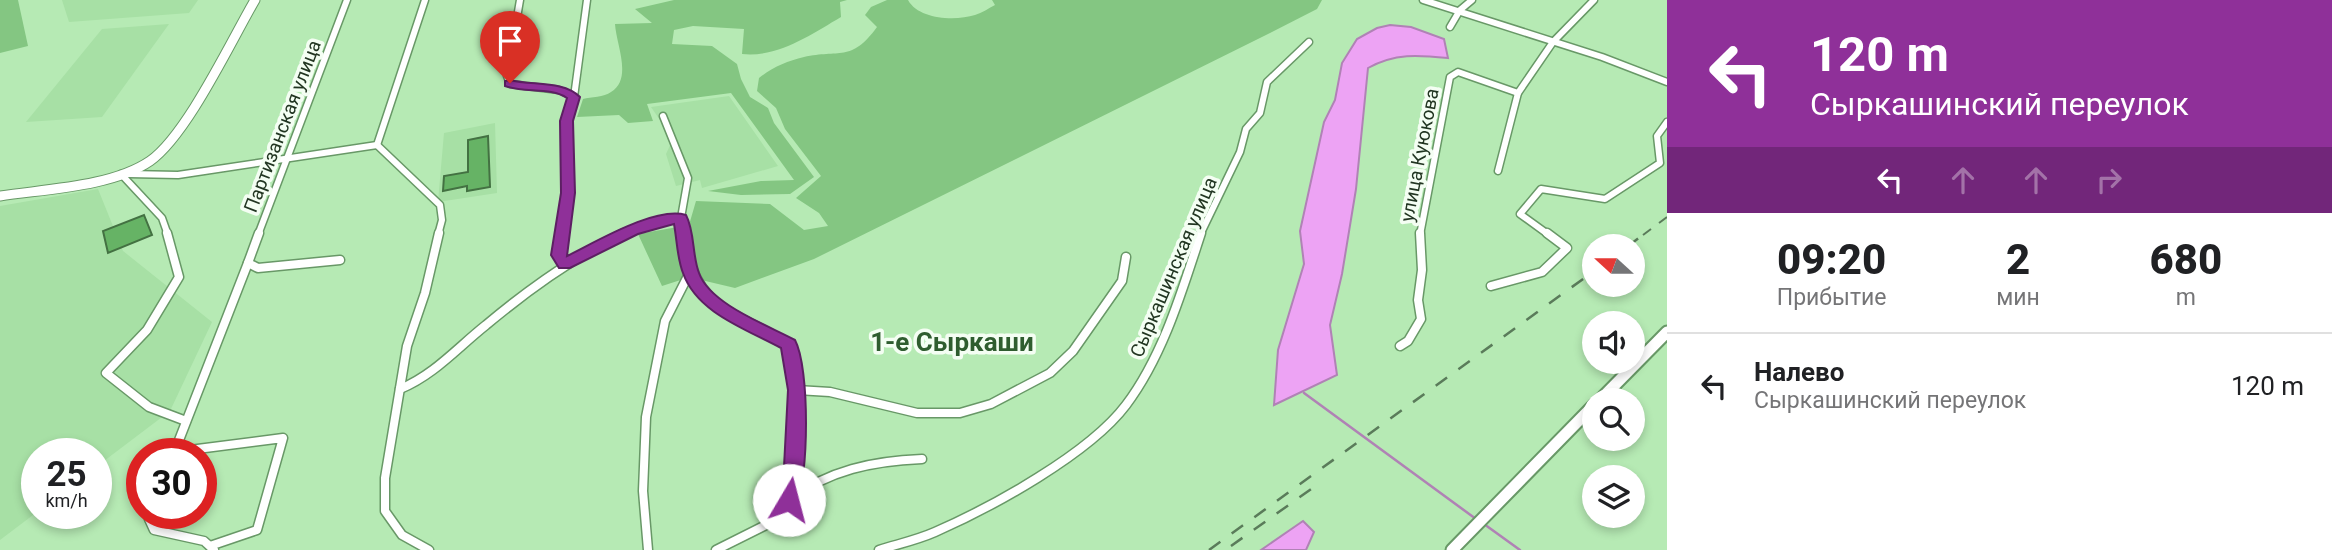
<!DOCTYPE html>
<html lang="ru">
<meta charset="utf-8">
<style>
body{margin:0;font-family:Roboto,sans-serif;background:#f6f6f6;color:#202124;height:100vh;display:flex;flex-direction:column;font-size:26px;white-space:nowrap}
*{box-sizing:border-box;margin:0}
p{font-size:23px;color:#757577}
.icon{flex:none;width:38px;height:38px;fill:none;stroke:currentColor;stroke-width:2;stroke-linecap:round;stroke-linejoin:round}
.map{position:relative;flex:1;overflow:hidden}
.panel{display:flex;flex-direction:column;background:#fff;width:665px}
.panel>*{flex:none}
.banner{background:#8f3099;color:#fff;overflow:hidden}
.needle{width:46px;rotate:291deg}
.fabs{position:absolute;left:1582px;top:234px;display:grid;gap:14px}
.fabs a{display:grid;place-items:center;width:63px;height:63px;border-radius:50%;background:#fff;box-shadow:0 4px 10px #0003;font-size:35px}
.speed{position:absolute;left:21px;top:438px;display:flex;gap:14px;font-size:35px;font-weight:700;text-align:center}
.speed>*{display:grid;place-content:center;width:91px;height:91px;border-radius:50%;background:#fff;box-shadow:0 4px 10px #0003;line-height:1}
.speed small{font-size:18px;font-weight:400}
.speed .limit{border:10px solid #d22;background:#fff;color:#111}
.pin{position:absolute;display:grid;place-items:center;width:60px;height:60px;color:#fff;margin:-72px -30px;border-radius:50% 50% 50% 0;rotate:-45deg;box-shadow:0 0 7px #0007}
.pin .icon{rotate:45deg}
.me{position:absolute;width:77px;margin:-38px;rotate:8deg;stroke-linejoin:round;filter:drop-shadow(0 0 5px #0008)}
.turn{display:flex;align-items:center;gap:24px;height:147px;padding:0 28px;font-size:32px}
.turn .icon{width:91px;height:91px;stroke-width:2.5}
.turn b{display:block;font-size:49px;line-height:60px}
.lanes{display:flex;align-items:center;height:66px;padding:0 28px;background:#0003;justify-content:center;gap:35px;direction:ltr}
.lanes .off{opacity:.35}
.eta{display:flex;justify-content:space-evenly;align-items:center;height:119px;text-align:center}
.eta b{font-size:42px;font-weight:800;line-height:49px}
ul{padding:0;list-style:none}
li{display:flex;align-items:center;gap:21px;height:105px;padding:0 28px;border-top:2px solid #e0e0e0}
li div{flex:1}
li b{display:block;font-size:26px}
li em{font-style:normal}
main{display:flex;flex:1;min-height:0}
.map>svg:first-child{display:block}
</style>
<main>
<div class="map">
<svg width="1667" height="550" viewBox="0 0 1667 550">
<rect width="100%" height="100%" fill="#b6eab4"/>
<g fill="#a7e0a5">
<polygon points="62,0 198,0 189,13 69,22"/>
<polygon points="169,24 102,117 26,122 102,29"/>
<polygon points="729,96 778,166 702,188 700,180 676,186 666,154 673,139 651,107"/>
<polygon points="495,123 497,193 438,202 444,133"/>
<polygon points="98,189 123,251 212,322 170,411 96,467 96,453 37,453 37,512 0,540 0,206"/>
</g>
<g fill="#84c682">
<polygon points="0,0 18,0 28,46 0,53"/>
<path d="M674,0H847L840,2L841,17C812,34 778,58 742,54L744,29L693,26L674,30L672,44L712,46L737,64L741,79L750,97L768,108L774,123L814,177L790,194L741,195L708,191L761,181L794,180L731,93L647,104L653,121L628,123L619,115L577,117L583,99C591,97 604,97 611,92C633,79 616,44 615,24L652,23L635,9Z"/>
<path d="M887,0H908C919,20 956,21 975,15C982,13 989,8 995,5L992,0H1322L1317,9L1266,35L814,259L735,288L697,279L696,275L662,286L638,234L689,225L696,201L770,204L804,230L828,226L819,213L796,198L821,176L785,129L776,108L757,91L759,78C773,67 787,61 804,57C839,49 851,63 877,27L865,15L871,7Z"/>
</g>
<g fill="#eda3f4" stroke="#b082b5" stroke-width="2">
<path d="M1390,25L1411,27L1444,39L1448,58C1418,55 1395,53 1368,68L1356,189L1342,274L1330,325L1337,375L1274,405L1278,350L1304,264L1300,231L1324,122L1335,100L1342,63L1357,39L1377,28Z"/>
<polygon points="1303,521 1314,532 1306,550 1261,550"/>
</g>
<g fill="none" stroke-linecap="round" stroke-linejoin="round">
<g stroke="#b082b5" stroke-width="2.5">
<polyline points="1304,393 1476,519"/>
<polyline points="1484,524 1520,550"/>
</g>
</g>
<g fill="#66b365" stroke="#437142" stroke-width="2">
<polygon points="488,136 490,187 467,191 467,186 443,191 444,176 468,172 468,140"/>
<polygon points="144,215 152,235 108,253 103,231"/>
</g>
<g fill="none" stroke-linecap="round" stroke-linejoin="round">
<g stroke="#689867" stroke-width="9">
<g id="street-far1">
<polyline points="520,0 507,76 510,84 559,90 574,97"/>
<polyline points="1423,0 1602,57 1667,82"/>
<polyline points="1450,27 1460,10 1472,0"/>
<polyline points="663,116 688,178 681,218"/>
<polyline points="377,145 440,205 442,220 438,235"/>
<polyline points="377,145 425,0"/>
<polyline points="1498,171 1518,93 1553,42 1594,0"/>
<polyline points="121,174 162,218 168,235"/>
<polyline points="129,174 178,175 377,145"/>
<polyline points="258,235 347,0"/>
<polyline points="562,235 568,193 566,121 574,97 587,0"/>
<polyline points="621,235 653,224 681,218 684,235"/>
<polyline points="1200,235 1240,152 1246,129 1260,113 1267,82 1309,42"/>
<polyline points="1420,235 1450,77 1458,72 1518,93"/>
<polyline points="1549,235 1520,214 1541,189 1605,199 1660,163 1657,136 1667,122"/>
</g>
</g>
<g stroke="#689867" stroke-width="11">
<g id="street">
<polyline points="167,233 179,277 147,330 106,373 149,407 186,421"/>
<polyline points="259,233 248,263 258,268 340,260"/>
<polyline points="562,233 559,255 564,264"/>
<path d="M683,233C695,310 730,309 789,344L797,390L793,486L787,507L776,520L716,550"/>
<polyline points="1491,286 1542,272 1567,248 1547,233"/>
<polyline points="1400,346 1408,341 1421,319 1418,300 1422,270 1420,233"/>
<path d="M400,389C434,375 457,348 486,325C529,289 573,257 624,233"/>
<polyline points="797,390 830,392 917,413 960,413 991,404 1050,373 1073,351 1122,281 1126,257"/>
<polyline points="174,452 283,438 257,530 210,546"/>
<polyline points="174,453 248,263"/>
<path d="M789,500C829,470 873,461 922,459"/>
<polyline points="151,513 149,519 154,530 204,541 214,550"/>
<polyline points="429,550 402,535 385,511 385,478 407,346 425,293 439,233"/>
<polyline points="648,550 643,491 646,417 665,321 690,272"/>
<path d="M879,550C898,544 917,540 935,532C992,507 1089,454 1126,405C1163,356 1182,291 1201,233"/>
</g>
</g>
<g stroke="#689867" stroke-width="11">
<path id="secondary-far1" d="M0,196C45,189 112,187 150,161C187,135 231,41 255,0"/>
</g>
<g stroke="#689867" stroke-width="15">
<g id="secondary">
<polyline points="1599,401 1667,332"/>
<polyline points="1452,550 1594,405"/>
</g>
</g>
<use href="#street-far1" stroke="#fff" stroke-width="6"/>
<use href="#street" stroke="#fff" stroke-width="8"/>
<use href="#secondary-far1" stroke="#fff" stroke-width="9"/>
<use href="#secondary" stroke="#fff" stroke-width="11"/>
<polyline stroke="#5a7b5a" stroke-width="2" stroke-dasharray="10 10" stroke-linecap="butt" points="1643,235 1667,217"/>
<g stroke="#5a7b5a" stroke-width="2.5" stroke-dasharray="14 14" stroke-linecap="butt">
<polyline points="1627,247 1645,233"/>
<polyline points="1231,546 1314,487"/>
<polyline points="1209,550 1594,271"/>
</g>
</g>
<path fill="#8f3099" stroke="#5d1f63" stroke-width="2" d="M510,80C532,86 563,80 580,97L573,121L575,193L567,256C596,242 655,206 686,215C695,232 692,255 699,273C710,304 767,325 795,340C810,368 809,478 796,506L789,509L782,506L779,500L783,486L788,390L781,348C746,329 697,313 683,273C677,258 677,240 674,224L638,234L570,268H559L551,255L561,193L560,121L567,98C551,87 524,93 505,86V81Z"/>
<g text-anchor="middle" stroke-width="7" stroke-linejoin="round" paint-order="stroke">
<g font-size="19" fill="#223622" stroke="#f4fef3">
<text transform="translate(282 126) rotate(-69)" y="7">Партизанская улица</text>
<text transform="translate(1419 155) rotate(-79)" y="7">улица Куюкова</text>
<text transform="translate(1173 267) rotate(-67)" y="7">Сыркашинская улица</text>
</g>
<g font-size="26" font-weight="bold" fill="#2f5d2f" stroke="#f4fef3">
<text x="952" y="351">1-е Сыркаши</text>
</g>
</g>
</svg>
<div class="fabs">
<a><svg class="needle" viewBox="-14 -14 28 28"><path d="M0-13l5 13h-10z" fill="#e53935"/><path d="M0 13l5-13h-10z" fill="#757577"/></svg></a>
<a><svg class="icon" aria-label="sound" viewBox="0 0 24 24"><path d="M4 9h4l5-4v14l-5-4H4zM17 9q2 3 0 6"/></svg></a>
<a><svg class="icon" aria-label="search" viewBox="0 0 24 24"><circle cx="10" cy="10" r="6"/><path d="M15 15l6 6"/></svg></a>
<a><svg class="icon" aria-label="layers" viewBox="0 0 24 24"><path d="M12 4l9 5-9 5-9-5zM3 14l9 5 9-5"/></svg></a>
</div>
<div class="speed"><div>25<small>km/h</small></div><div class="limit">30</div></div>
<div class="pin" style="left:510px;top:83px;background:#d93025"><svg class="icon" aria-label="arrive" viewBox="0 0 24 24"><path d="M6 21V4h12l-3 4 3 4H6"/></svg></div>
<svg class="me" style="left:789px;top:500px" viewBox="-20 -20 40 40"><circle r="19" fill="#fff"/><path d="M0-13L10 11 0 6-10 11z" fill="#8f3099"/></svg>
</div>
<section class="panel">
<div class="banner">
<div class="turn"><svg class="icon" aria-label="left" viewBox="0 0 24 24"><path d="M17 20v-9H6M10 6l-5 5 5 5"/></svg><div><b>120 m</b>Сыркашинский переулок</div></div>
<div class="lanes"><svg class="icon" aria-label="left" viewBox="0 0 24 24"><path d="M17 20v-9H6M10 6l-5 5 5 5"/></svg><svg class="icon off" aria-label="ahead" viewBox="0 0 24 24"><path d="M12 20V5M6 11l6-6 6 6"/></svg><svg class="icon off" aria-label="ahead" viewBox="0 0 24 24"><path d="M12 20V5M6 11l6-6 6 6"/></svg><svg class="icon off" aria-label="right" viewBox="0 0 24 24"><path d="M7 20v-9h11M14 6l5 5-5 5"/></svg></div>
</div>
<div class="eta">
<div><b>09:20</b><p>Прибытие</p></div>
<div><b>2</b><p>мин</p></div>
<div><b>680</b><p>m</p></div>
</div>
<ul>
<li><svg class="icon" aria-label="left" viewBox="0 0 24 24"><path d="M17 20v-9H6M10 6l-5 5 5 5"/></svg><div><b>Налево</b><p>Сыркашинский переулок</p></div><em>120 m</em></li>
</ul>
</section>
</main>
